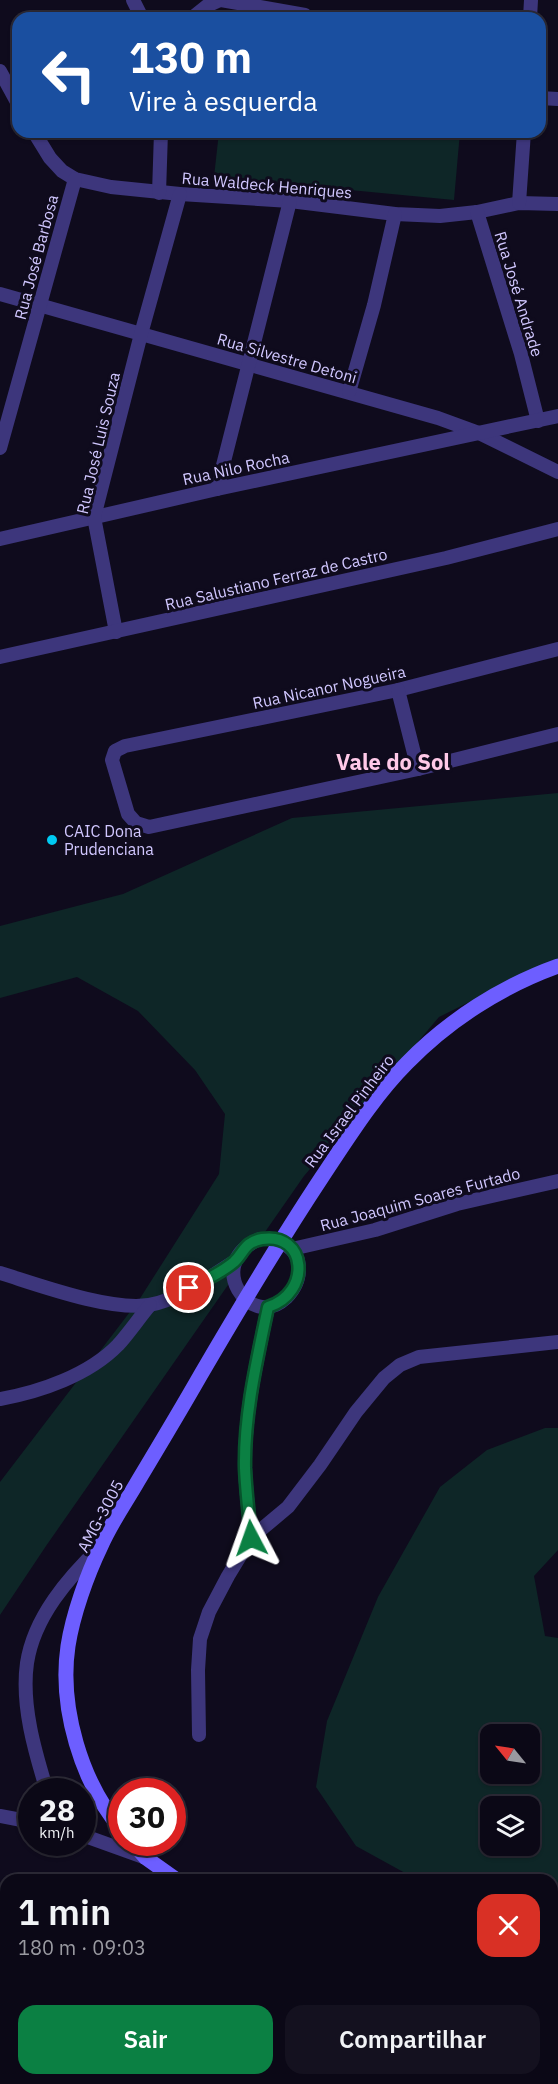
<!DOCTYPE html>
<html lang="pt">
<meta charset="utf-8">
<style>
body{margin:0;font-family:"IBM Plex Sans",sans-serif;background:#14111f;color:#f1f3f6;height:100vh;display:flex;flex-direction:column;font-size:22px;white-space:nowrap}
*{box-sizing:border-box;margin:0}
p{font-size:20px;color:#9a9aa1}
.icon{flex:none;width:33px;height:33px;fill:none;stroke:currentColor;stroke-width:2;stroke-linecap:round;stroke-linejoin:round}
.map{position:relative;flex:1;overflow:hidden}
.drawer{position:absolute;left:0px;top:1874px;width:558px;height:212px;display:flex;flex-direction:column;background:#0b0816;border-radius:18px 18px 0 0;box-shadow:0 2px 4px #0004,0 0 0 2px #2b2935}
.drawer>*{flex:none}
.top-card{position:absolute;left:12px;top:12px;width:534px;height:126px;border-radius:18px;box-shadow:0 2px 4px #0004,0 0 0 2px #2b2935;background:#1a4fa0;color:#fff;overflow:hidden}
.needle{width:39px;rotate:300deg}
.tools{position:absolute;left:480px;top:1724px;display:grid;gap:12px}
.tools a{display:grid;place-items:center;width:60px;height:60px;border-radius:12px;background:#0b0816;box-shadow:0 2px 4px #0004,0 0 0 2px #2b2935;font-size:30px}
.speed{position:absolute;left:18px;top:1778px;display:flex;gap:12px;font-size:30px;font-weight:700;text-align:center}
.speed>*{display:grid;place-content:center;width:78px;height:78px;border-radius:50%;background:#0b0816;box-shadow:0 2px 4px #0004,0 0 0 2px #2b2935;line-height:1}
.speed small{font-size:15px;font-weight:400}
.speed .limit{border:9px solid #d22;background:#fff;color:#111}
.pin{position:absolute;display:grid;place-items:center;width:51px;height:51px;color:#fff;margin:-26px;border:3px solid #fff;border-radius:50%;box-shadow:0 2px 6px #0007}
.me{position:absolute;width:66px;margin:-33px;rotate:356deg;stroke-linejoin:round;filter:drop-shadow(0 0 4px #0008)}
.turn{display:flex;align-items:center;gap:21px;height:126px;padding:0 18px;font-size:27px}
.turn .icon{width:78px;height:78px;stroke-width:2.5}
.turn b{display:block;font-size:42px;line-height:51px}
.round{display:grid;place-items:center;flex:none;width:63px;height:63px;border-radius:18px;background:#14111f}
.headline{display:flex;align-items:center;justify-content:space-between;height:102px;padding:0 18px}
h1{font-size:36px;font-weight:600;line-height:45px}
.button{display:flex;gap:12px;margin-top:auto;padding:12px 18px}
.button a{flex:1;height:69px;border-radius:18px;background:#0b8043;color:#fff;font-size:24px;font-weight:600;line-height:69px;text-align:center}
.button a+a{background:#14111f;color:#f1f3f6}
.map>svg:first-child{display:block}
</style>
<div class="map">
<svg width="558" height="2084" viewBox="0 0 558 2084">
<rect width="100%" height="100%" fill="#0f0b1d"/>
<g fill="#0e2627" fill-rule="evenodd">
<polygon points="219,132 460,132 454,200 214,177"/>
<polygon points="558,793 558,958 439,1017 304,1176 46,1546 0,1615 0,1482 139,1300 219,1174 225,1114 195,1070 138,1011 77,977 0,998 0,926 123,894 292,818"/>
<path d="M545,1428H558V1550L534,1576L545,1636L558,1638V1912L552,1918V1880L416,1879L356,1846L316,1787L327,1721L378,1597L440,1487L487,1450ZM490,1734H530V1773H490ZM490,1806H530V1845H490Z"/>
</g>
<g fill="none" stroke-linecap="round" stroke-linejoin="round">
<g stroke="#081739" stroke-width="28">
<polyline points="0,1933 6,1939"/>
<polyline points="0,2031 6,2015"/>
</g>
<g stroke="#3d367c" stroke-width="14">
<polyline points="133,0 142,18"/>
<polyline points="221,0 305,15"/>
<polyline points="192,18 207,6 220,0"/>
<polyline points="530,18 531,0"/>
<polyline points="0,71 18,104"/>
<polyline points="540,98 558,99"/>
<polyline points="34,132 50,158 62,171 75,179 111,187 180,194 290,201 395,214 440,216 477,212 519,203 558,204"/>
<polyline points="159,193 161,132"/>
<polyline points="519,203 524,132"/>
<polyline points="477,212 521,354 538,421"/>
<polyline points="0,294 438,418 479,433 558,472"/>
<polyline points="349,392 374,305 395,214"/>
<polyline points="0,448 75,179"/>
<polyline points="217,489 290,201"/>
<polyline points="0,539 217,489 558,416"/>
<polyline points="116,632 94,517 141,334 180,194"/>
<polyline points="558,649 398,690 125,746 115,751 112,760 128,814 136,823 149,827 418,769 558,734"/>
<polyline points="0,657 446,558 558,529"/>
<polyline points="398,690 418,769"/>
<path d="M260,1239C279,1238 299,1247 299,1269C299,1281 294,1290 286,1298C250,1332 203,1262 260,1239Z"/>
<polyline points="292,1249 375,1230 457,1204 558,1181"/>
<path d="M0,1273C39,1285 109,1311 149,1305C176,1301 212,1276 235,1261"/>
<path d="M0,1399C40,1392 89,1375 118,1345C129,1333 139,1318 150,1305"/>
<path d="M251,1538C249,1515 246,1492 245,1468C244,1415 257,1360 268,1307"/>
<polyline points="199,1735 198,1670 200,1639 209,1612 228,1576 251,1538 288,1507 320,1465 356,1412 384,1378 400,1365 419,1357 558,1342"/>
<path d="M47,1791C35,1752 21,1705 27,1663C34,1617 68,1578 100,1547"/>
<polyline points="0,1816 32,1822"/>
<polyline points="82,1835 146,1858"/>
<polyline points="552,2015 558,2014"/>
</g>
<g stroke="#6d5eff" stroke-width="15">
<path d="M122,1830C81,1783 59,1707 68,1646C73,1614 87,1575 101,1546C111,1523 126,1502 138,1481C159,1446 180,1411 200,1376C239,1309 279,1242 322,1177C348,1138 374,1096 407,1063C449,1020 502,986 558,966"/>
<polyline points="132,1842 146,1858 177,1880"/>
<polyline points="498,2079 506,2084"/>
</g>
</g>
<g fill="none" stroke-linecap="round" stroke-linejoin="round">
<g stroke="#07532c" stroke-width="15">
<path id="route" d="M189,1288C204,1281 221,1273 234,1262C244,1253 244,1242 262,1239C307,1232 312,1293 268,1307C257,1360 244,1414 245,1468C246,1491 249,1515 251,1538"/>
</g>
<use href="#route" stroke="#0b8043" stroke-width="10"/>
</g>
<circle fill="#00caf2" stroke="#0f0b1d" stroke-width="2" cx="52" cy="840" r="6"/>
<g text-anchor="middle" stroke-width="6" stroke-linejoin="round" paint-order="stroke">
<g font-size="16" fill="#d1c7ff" stroke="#0f0b1d">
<text transform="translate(267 185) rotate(5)" y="6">Rua Waldeck Henriques</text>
<text transform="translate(36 257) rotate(-75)" y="6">Rua José Barbosa</text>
<text transform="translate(519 294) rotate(73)" y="6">Rua José Andrade</text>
<text transform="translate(287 358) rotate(16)" y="6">Rua Silvestre Detoni</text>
<text transform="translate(98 443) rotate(-77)" y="6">Rua José Luis Souza</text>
<text transform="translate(236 468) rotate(-12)" y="6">Rua Nilo Rocha</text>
<text transform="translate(276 579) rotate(-13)" y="6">Rua Salustiano Ferraz de Castro</text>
<text transform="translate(329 687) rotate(-12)" y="6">Rua Nicanor Nogueira</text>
<text transform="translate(349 1111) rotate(-53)" y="6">Rua Israel Pinheiro</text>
<text transform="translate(420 1199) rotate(-15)" y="6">Rua Joaquim Soares Furtado</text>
<text transform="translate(100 1516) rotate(-62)" y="6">AMG-3005</text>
</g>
<g font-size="16" fill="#d1c7ff" stroke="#0f0b1d" text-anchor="start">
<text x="64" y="837">CAIC Dona<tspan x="64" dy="18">Prudenciana</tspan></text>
</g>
<g font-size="22" font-weight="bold" fill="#ffc9e8" stroke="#0f0b1d">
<text x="393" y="770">Vale do Sol</text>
</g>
</g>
</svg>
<div class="tools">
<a><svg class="needle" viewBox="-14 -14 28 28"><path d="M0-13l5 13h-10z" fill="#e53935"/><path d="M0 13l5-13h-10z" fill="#9a9aa1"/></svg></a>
<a><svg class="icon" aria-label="layers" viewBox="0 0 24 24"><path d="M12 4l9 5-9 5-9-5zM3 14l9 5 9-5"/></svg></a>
</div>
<div class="speed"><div>28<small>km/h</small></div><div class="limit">30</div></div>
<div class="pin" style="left:189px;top:1288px;background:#d93025"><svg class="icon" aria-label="arrive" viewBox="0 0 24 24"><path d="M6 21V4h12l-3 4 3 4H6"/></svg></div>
<svg class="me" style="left:251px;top:1538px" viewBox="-20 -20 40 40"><path d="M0-17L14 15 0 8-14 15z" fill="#0b8043" stroke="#fff" stroke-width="4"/></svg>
<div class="top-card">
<div class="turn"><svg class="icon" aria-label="left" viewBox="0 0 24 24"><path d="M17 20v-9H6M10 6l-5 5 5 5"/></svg><div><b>130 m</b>Vire à esquerda</div></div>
</div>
<section class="drawer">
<div class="headline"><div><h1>1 min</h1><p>180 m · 09:03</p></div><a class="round" style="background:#d93025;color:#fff"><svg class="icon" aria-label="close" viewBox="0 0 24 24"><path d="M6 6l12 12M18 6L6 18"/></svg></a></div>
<div class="button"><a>Sair</a><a>Compartilhar</a></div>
</section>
</div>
